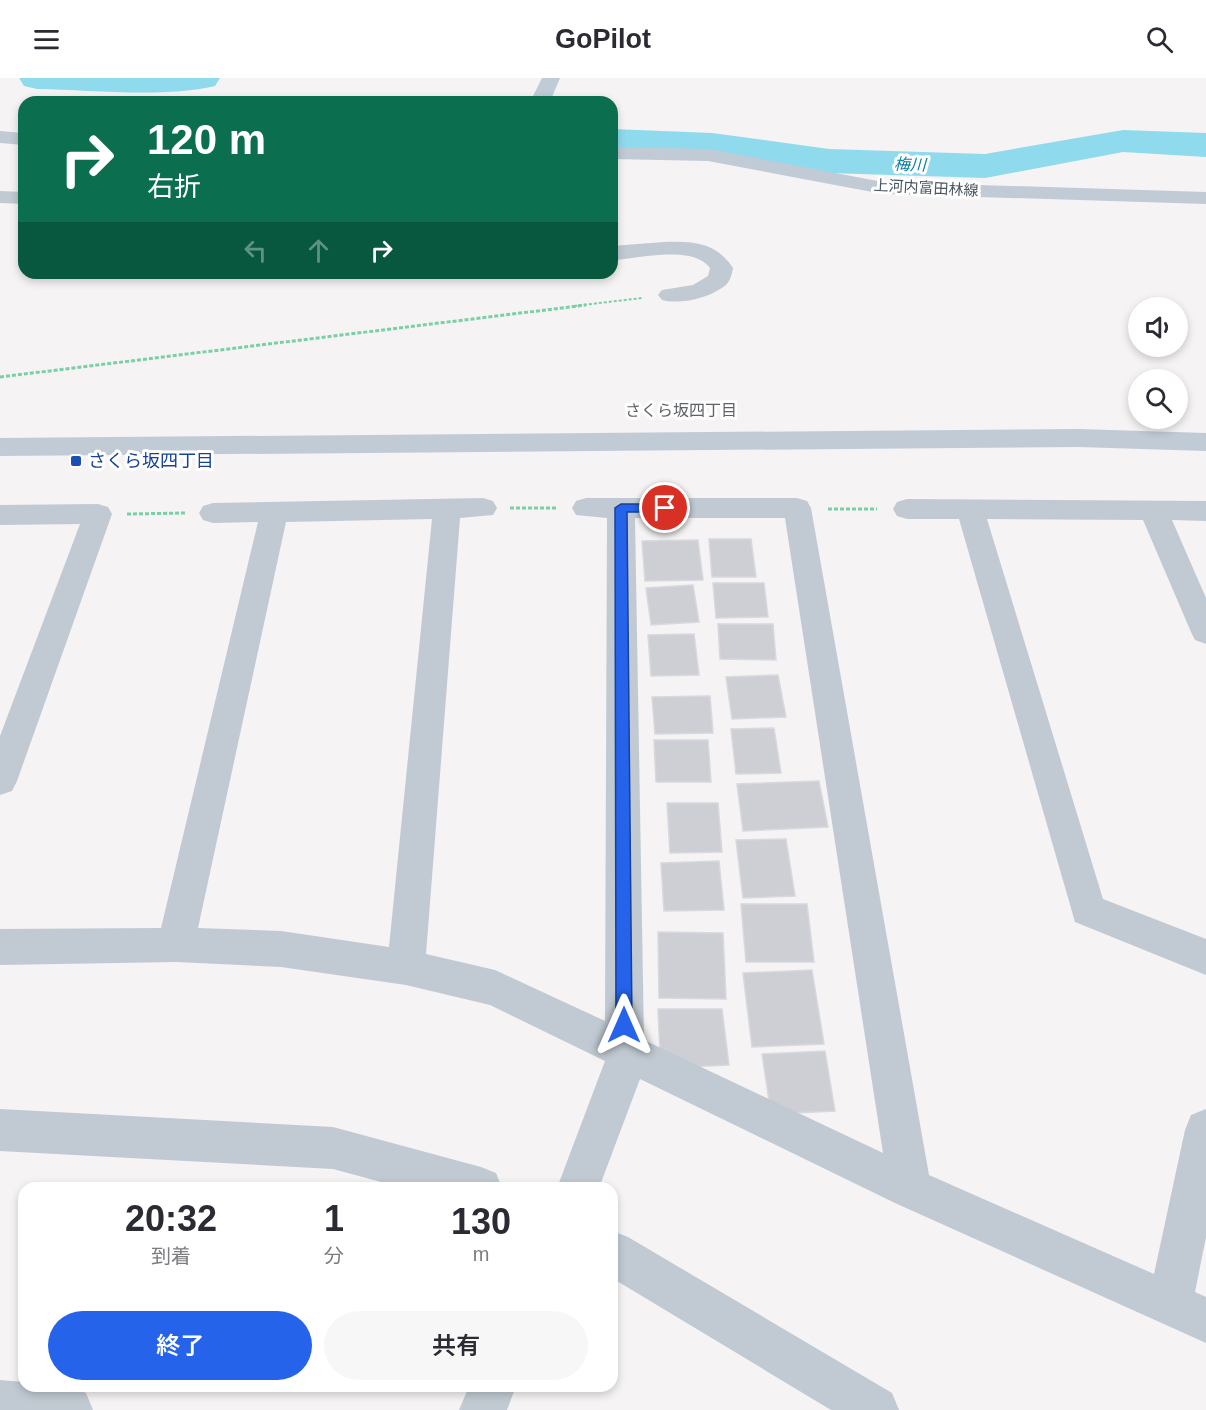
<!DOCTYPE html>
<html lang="ja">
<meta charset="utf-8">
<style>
body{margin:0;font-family:Helvetica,"Noto Sans JP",sans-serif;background:#f7f7f7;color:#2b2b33;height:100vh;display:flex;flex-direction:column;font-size:22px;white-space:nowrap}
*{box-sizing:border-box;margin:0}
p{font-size:20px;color:#7c7c81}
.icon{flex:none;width:33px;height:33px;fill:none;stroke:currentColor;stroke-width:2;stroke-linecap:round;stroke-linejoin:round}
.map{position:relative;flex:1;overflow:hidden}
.details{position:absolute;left:18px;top:1104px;width:600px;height:210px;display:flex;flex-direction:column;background:#fff;border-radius:18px;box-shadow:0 3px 9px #0003}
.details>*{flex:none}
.top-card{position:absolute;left:18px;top:18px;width:600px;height:183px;border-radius:18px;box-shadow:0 3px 9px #0003;background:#0b6e4f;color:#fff;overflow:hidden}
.tools{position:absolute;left:1128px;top:219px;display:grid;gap:12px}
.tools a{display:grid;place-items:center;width:60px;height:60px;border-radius:50%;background:#fff;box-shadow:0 3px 9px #0003;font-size:30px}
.pin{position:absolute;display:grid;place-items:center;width:51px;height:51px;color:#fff;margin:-26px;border:3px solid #fff;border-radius:50%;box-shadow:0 2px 6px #0007}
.me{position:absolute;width:66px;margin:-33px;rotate:0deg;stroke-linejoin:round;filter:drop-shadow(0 0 4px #0008)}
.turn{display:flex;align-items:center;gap:21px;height:126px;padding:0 30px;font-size:27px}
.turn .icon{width:78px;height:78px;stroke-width:2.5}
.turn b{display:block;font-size:42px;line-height:51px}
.lanes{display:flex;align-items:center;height:57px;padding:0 30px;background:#0003;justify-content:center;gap:30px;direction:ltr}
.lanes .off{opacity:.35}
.eta{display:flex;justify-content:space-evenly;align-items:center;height:102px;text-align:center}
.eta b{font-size:36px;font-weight:600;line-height:42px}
.button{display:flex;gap:12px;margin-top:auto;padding:12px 30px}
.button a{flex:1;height:69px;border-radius:36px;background:#2563eb;color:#fff;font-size:24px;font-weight:600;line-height:69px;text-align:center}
.button a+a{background:#f7f7f7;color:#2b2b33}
header{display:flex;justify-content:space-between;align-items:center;height:78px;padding:0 30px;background:#fff;font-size:27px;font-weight:600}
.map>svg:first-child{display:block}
</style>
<header><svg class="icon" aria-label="menu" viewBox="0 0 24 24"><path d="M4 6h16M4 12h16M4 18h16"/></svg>GoPilot<svg class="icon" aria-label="search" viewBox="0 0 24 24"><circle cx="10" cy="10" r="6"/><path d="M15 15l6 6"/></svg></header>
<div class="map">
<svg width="1206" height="1332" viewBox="0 0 1206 1332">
<rect width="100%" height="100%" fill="#f5f3f3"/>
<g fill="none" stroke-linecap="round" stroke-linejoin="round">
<g fill="#90daee" fill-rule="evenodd">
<path d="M19,0H220L215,8C164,20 90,12 37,11L24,8Z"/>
<polygon points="612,51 712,55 829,71 985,76 1123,52 1206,55 1206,79 1123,74 985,100 829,95 712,79 612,73"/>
</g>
</g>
<g fill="#cdcfd5" stroke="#d7d9de" stroke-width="1.5">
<polygon points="709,461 751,461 756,499 712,499"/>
<polygon points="698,462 703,502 645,503 642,463"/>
<polygon points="713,505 764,505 768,539 716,540"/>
<polygon points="693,507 699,544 651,547 646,510"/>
<polygon points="718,546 773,546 776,582 720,581"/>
<polygon points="694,556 699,597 651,598 648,557"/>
<polygon points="778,597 786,639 732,641 726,599"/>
<polygon points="710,618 713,655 655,656 652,619"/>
<polygon points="774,650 781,695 736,696 731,651"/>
<polygon points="654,662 708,662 711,704 656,704"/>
<polygon points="819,703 828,749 743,753 737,706"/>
<polygon points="667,725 718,725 722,774 670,775"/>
<polygon points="786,761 795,818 743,820 736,762"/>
<polygon points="719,783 724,832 664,833 661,785"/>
<polygon points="741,826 807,826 814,884 746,884"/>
<polygon points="658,854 723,855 726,921 659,920"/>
<polygon points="812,892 824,966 752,969 743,895"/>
<polygon points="658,931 722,931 729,987 686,989 660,975"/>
<polygon points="825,973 835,1033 771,1036 762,976"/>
</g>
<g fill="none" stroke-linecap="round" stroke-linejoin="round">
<polyline stroke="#7ad0a6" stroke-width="2" stroke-dasharray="3 2" stroke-linecap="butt" points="574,228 642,220"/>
<g stroke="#7ad0a6" stroke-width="3" stroke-dasharray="4 2" stroke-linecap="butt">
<polyline points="0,299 586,227"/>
<polyline points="510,430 557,430"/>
<polyline points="828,431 877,431"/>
<polyline points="127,436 186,435"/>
</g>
<g fill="#c1cad2" fill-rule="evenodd">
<polygon points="0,113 24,114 24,126 0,125"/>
<path d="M664,164C693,163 716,164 733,190C732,196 730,203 726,207C710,220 681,227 662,222L658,217L662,212L693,207L708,198L710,190C693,166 638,181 612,182V168Z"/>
<path d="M483,420L493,423L497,430L493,437L460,440L426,876L495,892L605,943L607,440L576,437L572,430L576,423L586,420H797L807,423L811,430L929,1097L1154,1196L1185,1052L1191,1037L1206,1031V1159L1195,1214L1206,1219V1265L895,1125L640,1001L599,1110H557L605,983L490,927L406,907L281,889L176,884L0,887V851L161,850L258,444L213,445L203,442L199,435L203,428L213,425ZM635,440H785L883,1075L644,962ZM432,441L389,869L281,853L198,850L286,444Z"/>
<polygon points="907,421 1206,423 1206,443 1172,442 1206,520 1206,566 1195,562 1191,554 1143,442 987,441 1103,821 1206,861 1206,897 1075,844 959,441 907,441 897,438 893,431 897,424"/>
<polygon points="98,426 108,429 112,436 17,703 12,713 0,717 0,658 80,446 0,447 0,427"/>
<polygon points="0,1031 333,1049 481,1089 496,1095 502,1110 403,1110 333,1091 0,1073"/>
<polygon points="612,1153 628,1159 892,1315 899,1332 831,1332 612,1200"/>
<polygon points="0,1302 24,1304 24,1308 69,1308 86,1315 93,1332 0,1332"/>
<polygon points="469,1308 516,1308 507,1332 459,1332"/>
</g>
<g fill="#c1cbd6" fill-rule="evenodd">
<polygon points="542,0 560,0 550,24 530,24"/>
<polygon points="0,53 24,55 24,67 0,65"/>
<polygon points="612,69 708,71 883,104 1206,114 1206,126 883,116 708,83 612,81"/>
<polygon points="1078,351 1206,355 1206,373 1078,369 0,378 0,360"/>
</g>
</g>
<polygon fill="#2563eb" stroke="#184099" stroke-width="1.5" points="621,426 665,426 671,430 665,434 627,434 632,947 630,953 624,955 618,953 616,947 615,430"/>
<rect fill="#1a4fb4" stroke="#fff" stroke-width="2" x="70" y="377" width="12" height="12" rx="3"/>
<g text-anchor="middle" stroke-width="6" stroke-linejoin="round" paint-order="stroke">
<g font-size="15" fill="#4a5661" stroke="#fff">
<text transform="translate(926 110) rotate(3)" y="5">上河内富田林線</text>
</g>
<g font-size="16" font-style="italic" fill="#0c7c9b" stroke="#fff">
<text transform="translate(910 86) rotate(2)" y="6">梅川</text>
</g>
<g font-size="16" fill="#5f6368" stroke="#fff">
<text x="681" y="338">さくら坂四丁目</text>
</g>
<g font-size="18" fill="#164399" stroke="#fff" text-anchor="start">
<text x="88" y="389">さくら坂四丁目</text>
</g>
</g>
</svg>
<div class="tools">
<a><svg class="icon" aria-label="sound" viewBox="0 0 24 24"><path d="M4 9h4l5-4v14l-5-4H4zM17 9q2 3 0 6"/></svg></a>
<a><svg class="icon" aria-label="search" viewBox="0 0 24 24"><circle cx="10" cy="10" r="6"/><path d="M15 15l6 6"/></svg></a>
</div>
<div class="pin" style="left:665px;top:430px;background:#d93025"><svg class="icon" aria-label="arrive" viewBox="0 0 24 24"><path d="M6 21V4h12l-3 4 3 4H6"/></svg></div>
<svg class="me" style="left:624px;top:947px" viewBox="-20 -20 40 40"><path d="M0-17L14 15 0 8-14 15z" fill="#2563eb" stroke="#fff" stroke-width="4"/></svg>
<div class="top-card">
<div class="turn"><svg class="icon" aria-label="right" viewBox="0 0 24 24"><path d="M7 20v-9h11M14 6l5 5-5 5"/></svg><div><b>120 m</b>右折</div></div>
<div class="lanes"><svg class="icon off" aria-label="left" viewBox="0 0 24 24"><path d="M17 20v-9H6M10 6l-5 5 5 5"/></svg><svg class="icon off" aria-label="ahead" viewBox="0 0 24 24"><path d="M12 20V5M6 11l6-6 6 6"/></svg><svg class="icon" aria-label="right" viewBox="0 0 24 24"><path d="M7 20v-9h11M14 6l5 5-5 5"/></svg></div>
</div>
<section class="details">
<div class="eta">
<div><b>20:32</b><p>到着</p></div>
<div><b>1</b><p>分</p></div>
<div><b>130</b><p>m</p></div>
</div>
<div class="button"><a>終了</a><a>共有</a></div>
</section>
</div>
